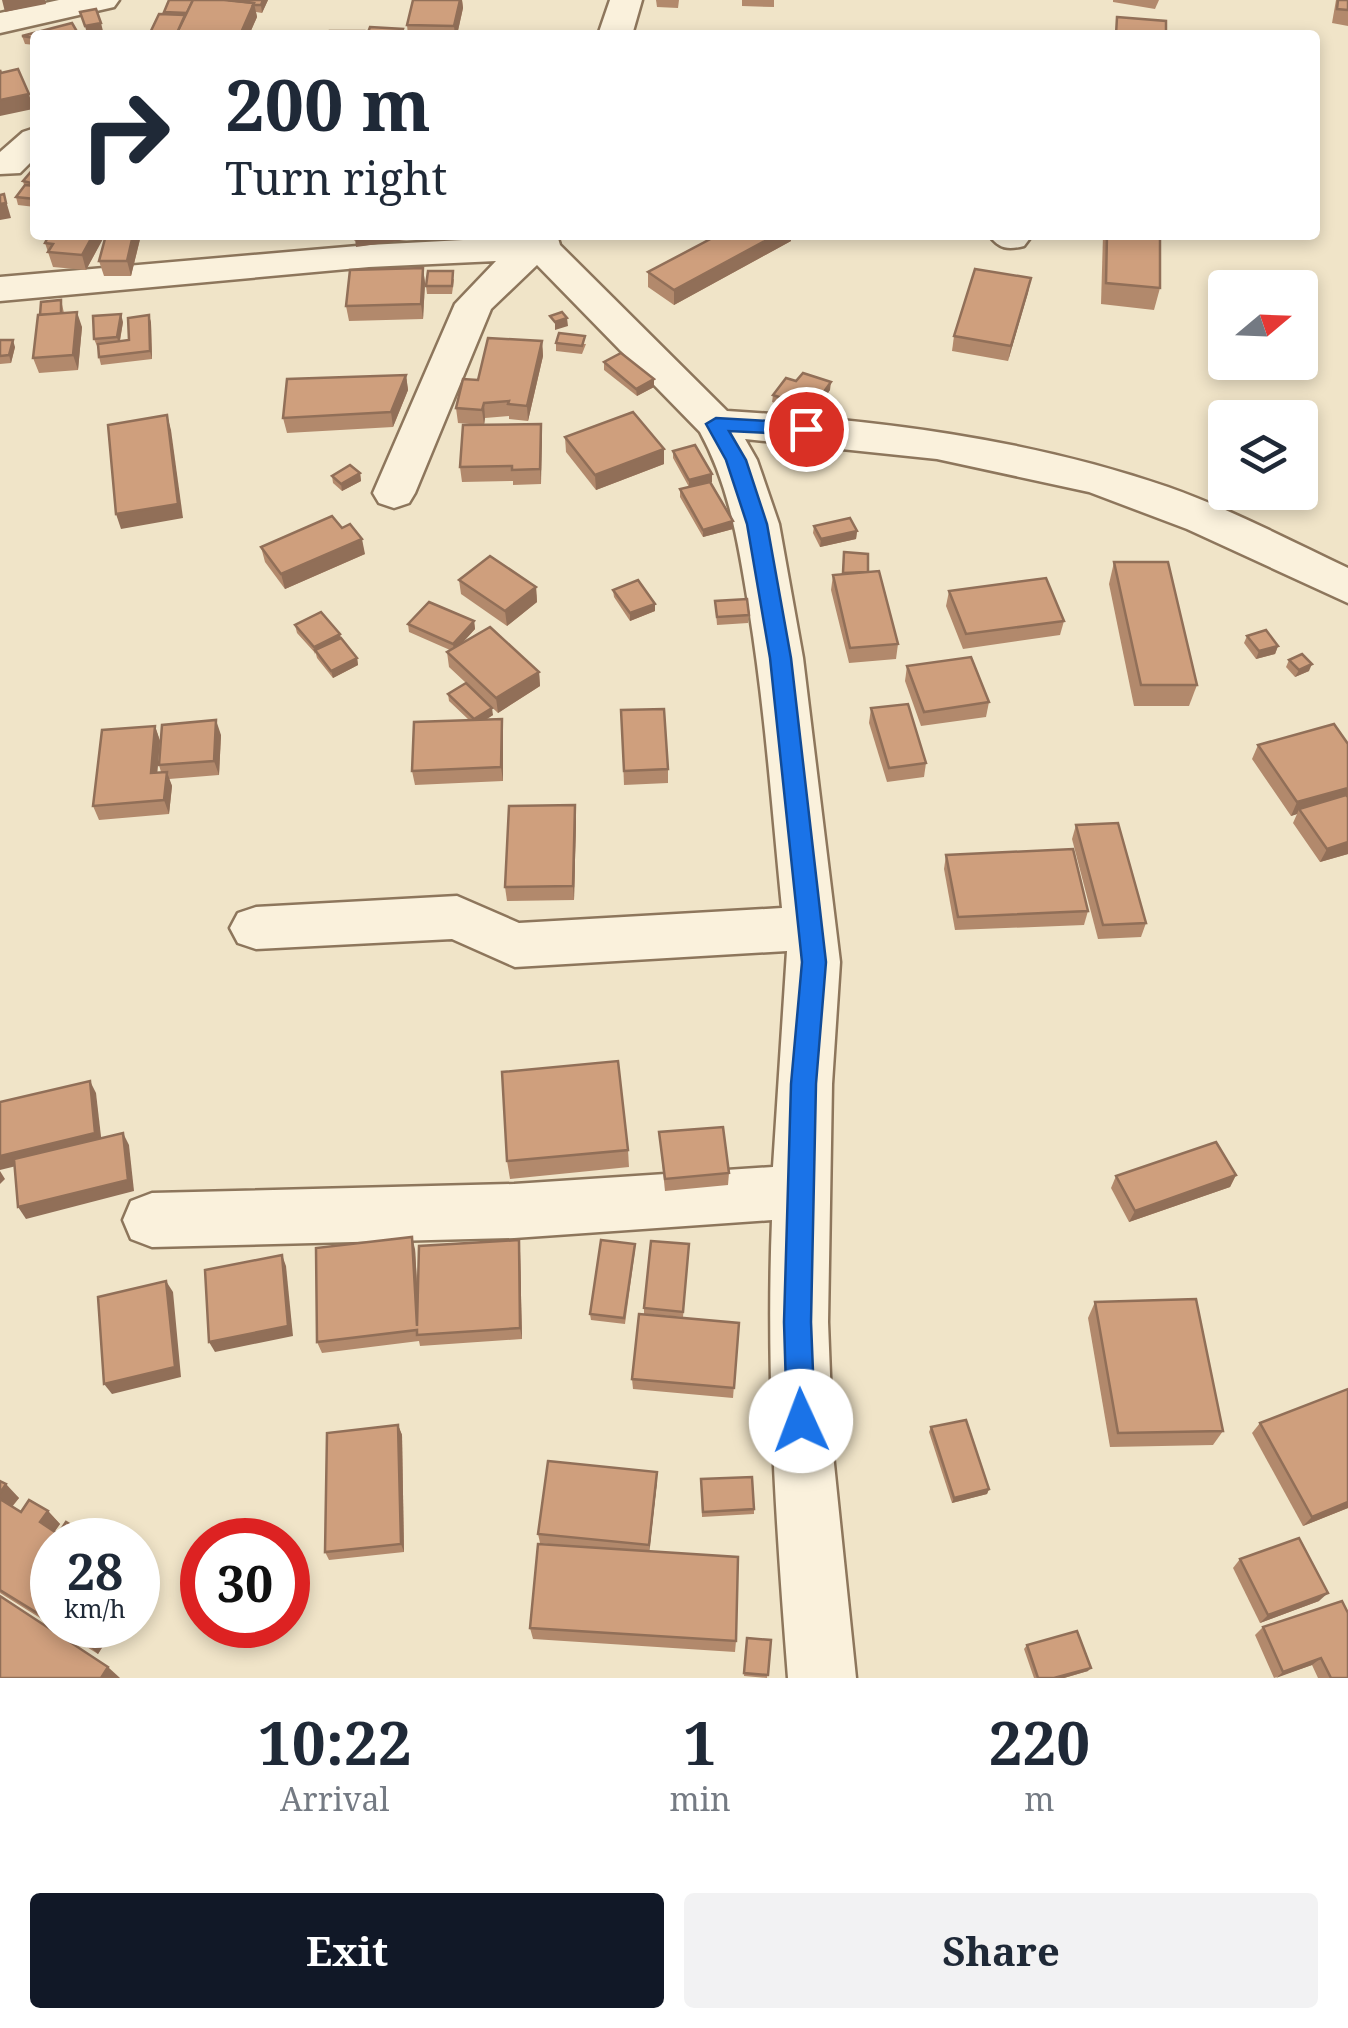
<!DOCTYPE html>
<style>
body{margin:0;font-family:"Noto Serif",serif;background:#f2f2f3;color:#1f2937;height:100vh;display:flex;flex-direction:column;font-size:38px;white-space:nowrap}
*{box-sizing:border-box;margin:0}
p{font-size:32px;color:#747a83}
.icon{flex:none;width:55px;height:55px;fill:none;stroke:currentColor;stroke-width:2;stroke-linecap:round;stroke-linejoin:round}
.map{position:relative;height:1678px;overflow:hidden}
.side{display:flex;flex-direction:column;background:#fff;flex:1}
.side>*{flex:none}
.hud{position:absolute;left:30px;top:30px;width:1290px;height:210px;border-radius:10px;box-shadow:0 5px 15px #0003;background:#fff;color:#1f2937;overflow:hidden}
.needle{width:65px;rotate:71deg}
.tools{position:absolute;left:1208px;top:270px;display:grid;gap:20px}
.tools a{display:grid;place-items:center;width:110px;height:110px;border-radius:10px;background:#fff;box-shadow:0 5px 15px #0003;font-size:50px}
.speed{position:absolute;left:30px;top:1518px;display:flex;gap:20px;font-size:50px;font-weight:700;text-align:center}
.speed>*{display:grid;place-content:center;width:130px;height:130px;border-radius:50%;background:#fff;box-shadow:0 5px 15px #0003;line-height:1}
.speed small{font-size:25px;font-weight:400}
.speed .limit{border:15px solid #d22;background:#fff;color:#111}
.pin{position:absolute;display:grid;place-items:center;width:85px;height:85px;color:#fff;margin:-42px;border:5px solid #fff;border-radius:50%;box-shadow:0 2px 10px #0007}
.me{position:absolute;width:110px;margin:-55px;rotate:358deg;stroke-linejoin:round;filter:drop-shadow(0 0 8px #0008)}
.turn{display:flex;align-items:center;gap:35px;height:210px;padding:0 30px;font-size:45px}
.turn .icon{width:130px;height:130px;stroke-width:2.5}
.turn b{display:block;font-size:70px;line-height:85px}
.eta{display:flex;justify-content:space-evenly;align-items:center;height:170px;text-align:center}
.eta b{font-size:60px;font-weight:700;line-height:70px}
.cta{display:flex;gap:20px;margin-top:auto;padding:20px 30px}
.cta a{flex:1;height:115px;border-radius:10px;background:#111827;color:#fff;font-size:40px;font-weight:700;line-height:115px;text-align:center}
.cta a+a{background:#f2f2f3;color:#1f2937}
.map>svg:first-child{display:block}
</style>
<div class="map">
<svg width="1348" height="1678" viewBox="0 0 1348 1678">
<rect width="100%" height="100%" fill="#f0e4c8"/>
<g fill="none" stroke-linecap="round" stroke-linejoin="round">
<g stroke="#8d765c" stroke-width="5">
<g id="street">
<polygon points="59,0 119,0 114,7 0,33 0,13"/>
<polygon points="610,0 642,0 632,35 598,35"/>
<polygon points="35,128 35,158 20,173 0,174 0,152 23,132"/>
<path d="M557,235L560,245L727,411C876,420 1026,438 1168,487C1230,509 1289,540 1348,568V603L1187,529L1089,492L937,459L745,439L757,460L779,524L803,658L840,962L832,1084L828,1322L833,1454L856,1678H788C776,1525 766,1374 772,1220L514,1238L152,1247L131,1239L123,1220L131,1201L152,1193L514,1184L773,1167L787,951L515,967L452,939L256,949L238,943L230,928L238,913L256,907L457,896L519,923L782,908C772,808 765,708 749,609C739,547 730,487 700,432L537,265L491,309L415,493L409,503L394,508L379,503L373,493L455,304L496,261L369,267L0,301V277L369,245Z"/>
<path d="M989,235H1028L1030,238L1024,246C1008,250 999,249 989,235Z"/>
</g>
</g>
<use href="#street" fill="#faf1dc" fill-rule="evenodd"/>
</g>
<g fill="#b2896c">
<polygon points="169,0 268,0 262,13 256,12 257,17 249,35 149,35 165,14"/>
<polygon points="413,0 462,0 463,8 457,35 408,35 407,25"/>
<polygon points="656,0 679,0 678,8 657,7"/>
<polygon points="742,0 774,0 774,7 742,6"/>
<polygon points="1113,0 1159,0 1155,9 1113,2"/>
<polygon points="1336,0 1348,0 1348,26 1332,23"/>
<polygon points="35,35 35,45 25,44 22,36"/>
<polygon points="35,167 35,207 18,205 16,197 24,185 23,181"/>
<polygon points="49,235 105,235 86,270 53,267 45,243"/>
<polygon points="141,235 131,276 104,276 99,261"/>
<polygon points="718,235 801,235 794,238 791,235 791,241 674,305 648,287 648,272"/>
<polygon points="1103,235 1160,235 1160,288 1154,310 1101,304"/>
<polygon points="423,268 425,283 423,319 349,321 346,306"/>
<polygon points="1031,278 1008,361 952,351 954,336"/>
<polygon points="454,279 452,294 427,294 426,286"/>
<polygon points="61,300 64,313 82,327 78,370 39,373 33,358"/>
<polygon points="149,315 151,323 152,359 101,365 99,357 98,346 97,346 94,339 123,322 120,341 129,340"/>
<polygon points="0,340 15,347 11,363 0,364"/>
<polygon points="542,341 543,356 528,421 509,419 509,416 485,418 484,425 541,424 541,484 513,485 513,481 462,482 460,467 481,425 458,423 456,408 478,380"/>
<polygon points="556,343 586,344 582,354 556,351"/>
<polygon points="604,362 654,379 654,387 637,396 604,370"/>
<polygon points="406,375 408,390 393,427 287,433 283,418"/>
<polygon points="830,390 811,416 772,402 773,395"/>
<polygon points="565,437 664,449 664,464 596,490 566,452"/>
<polygon points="673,451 712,474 712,482 710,482 733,521 733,529 703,537 680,497 680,489 689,487 673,458"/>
<polygon points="360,473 361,481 342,491 333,483 332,476"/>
<polygon points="814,526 857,531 856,539 820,547 813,533"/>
<polygon points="261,547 365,554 285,589 265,562"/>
<polygon points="844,552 868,572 898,644 896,659 849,663 831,590 833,575 842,574"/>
<polygon points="1114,562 1197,685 1189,706 1134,706 1109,584"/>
<polygon points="459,580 536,587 537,602 507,626 461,594"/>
<polygon points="613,590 655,611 630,621 614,597"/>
<polygon points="949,591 1064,621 1060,635 963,649 946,606"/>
<polygon points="715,601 749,615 748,623 717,625"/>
<polygon points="474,621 475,629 462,643 539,672 540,686 498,713 449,667 447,652 450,650 409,632 408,624"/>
<polygon points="295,625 340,634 341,638 357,658 358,665 333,678 317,658 316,654 297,633"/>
<polygon points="1247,636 1278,646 1275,654 1256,659 1244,643"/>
<polygon points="1289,660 1309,671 1295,677 1286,667"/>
<polygon points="907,666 989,702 986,717 921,726 905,681"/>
<polygon points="448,694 493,715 487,719 502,719 503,733 503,781 415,785 412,771 469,720 449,701"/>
<polygon points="871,708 926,763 924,777 887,782 869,723"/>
<polygon points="621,710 668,769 668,783 624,785"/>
<polygon points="155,726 160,741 157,773 161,772 159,765 221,735 219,775 169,779 172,786 169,814 99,820 93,806"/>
<polygon points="1348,744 1348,854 1320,862 1293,823 1297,814 1291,816 1252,759 1258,745"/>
<polygon points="576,820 574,900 507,901 505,887"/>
<polygon points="1076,825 1146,923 1141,937 1098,939 1072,839"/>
<polygon points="946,855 1088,911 1084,925 955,930 944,869"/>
<polygon points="659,1132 729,1173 728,1185 665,1191"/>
<polygon points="628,1150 629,1167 510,1179 507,1161"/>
<polygon points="1236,1175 1230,1187 1129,1222 1111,1188 1116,1176"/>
<polygon points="519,1240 520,1251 522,1339 420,1346 419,1341 322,1353 317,1342 415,1249 418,1298"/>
<polygon points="689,1244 683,1317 644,1314 644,1308"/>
<polygon points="635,1250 625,1324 591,1320 590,1314"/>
<polygon points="1095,1302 1223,1431 1213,1445 1110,1447 1088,1318"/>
<polygon points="739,1323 733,1398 633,1389 632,1379"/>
<polygon points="1348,1389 1348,1508 1303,1526 1252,1433 1260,1423"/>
<polygon points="398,1425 402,1435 404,1552 329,1560 325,1552"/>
<polygon points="931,1427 989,1489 987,1494 952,1503 929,1432"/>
<polygon points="701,1479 754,1509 754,1514 702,1517"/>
<polygon points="0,1481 19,1498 12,1507 21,1512 48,1511 60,1524 55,1531 58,1534 86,1534 52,1540 52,1625 116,1625 98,1654 0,1593"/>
<polygon points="657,1481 649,1551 736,1641 735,1652 533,1639 530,1628 565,1546 540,1543 538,1534"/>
<polygon points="1240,1559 1319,1601 1260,1623 1233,1568"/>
<polygon points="1348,1613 1348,1678 1318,1678 1312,1665 1274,1678 1255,1635 1263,1627"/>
<polygon points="747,1638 771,1640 767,1678 744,1676"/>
<polygon points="1027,1645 1088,1671 1064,1678 1034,1678 1024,1649"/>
</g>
<g fill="#916f58">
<polygon points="2,0 45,0 46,4 5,12"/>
<polygon points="263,0 268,0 262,13 261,5"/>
<polygon points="460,0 462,0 463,8 457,35 455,35 454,26"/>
<polygon points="254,3 257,17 249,35 240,35"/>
<polygon points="101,23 103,31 87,34 85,26"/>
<polygon points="29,94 33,109 0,116 0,100"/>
<polygon points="4,194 11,218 0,220 0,204"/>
<polygon points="93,235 105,235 86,270 82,255"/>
<polygon points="133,235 141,235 131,276 127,261"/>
<polygon points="384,235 413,235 414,239 356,247 355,239"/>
<polygon points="451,235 480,235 480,236 451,239"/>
<polygon points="776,235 791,235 791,241 674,305 674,290"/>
<polygon points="423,268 425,283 423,319 421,304"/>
<polygon points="1031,278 1028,293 1008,361 1011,346"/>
<polygon points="77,312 82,327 78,370 73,355"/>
<polygon points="121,314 123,322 119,345 117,337"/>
<polygon points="149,315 151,323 152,359 150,351"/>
<polygon points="567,318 568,326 555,330 555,322"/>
<polygon points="13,340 15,347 11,363 9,355"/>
<polygon points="542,341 543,356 528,421 527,406"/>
<polygon points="406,375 408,390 393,427 391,412"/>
<polygon points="654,379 654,387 637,396 636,389"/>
<polygon points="831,382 830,390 811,416 812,408"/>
<polygon points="484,403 485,418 484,425 482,410"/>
<polygon points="167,415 171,430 183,518 121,529 116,514"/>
<polygon points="541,424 542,439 541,484 540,469"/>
<polygon points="664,449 664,464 596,490 595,475"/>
<polygon points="360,473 361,481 342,491 341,484"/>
<polygon points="712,474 712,482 689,487 689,480"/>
<polygon points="733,521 733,529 703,537 703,530"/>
<polygon points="857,531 856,539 820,547 821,539"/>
<polygon points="362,539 365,554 285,589 281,574"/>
<polygon points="536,587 537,602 507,626 505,611"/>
<polygon points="655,604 655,611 630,621 630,613"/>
<polygon points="474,621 475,629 454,652 453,644"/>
<polygon points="340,634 341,641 315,650 315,655 314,647"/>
<polygon points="1278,646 1275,654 1256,659 1259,651"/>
<polygon points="357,658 358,665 333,678 331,671"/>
<polygon points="1312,664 1309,671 1295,677 1299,670"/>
<polygon points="539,672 540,686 498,713 496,698"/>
<polygon points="492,708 493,715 475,726 474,719"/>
<polygon points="502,719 503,733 503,781 501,767"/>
<polygon points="216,720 221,735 219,775 214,761"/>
<polygon points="155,726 160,741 156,787 151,773"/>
<polygon points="167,772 172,786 169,814 164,800"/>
<polygon points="1348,788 1348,800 1299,809 1297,814 1291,816 1297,802"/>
<polygon points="575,805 576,820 574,900 573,886"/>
<polygon points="1348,842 1348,854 1320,862 1327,849"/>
<polygon points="90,1081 96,1093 102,1145 0,1170 0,1156"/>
<polygon points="123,1133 129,1145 134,1191 26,1219 18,1207"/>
<polygon points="0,1171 5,1179 0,1184"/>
<polygon points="1236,1175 1230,1187 1129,1222 1135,1211"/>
<polygon points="412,1237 415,1249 420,1336 417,1326"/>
<polygon points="519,1240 520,1251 522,1339 520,1328"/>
<polygon points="282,1255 286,1266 293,1336 215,1352 209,1342"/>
<polygon points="166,1281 173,1292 181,1377 112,1394 104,1384"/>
<polygon points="398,1425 402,1435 404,1552 401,1544"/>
<polygon points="657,1472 657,1481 649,1554 649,1545"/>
<polygon points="6,1484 19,1498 9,1510 0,1501 0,1493"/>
<polygon points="989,1489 987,1494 952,1503 954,1498"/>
<polygon points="1348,1502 1348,1508 1303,1526 1312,1517"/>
<polygon points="48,1511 60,1524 52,1535 40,1522"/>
<polygon points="1328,1593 1319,1601 1260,1623 1268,1615"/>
<polygon points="97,1625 116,1625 98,1654 86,1643"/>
<polygon points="1321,1658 1312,1665 1276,1678 1283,1672"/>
<polygon points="108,1667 120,1678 101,1678"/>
<polygon points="1091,1668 1088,1671 1064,1678 1054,1678"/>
</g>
<g fill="#cf9f7d" stroke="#916f58" stroke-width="2.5">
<polygon points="169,0 193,0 187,13 164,12"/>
<polygon points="193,0 224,0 254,3 240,35 176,35"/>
<polygon points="228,0 263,0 261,5 253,5 254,3"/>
<polygon points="413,0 460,0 454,26 407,25"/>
<polygon points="1338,0 1348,0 1348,10 1337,9"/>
<polygon points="96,9 101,23 85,26 80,12"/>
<polygon points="159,14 185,15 176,35 149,35"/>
<polygon points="1117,17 1166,21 1166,35 1116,35"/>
<polygon points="72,23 79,35 35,35 35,38 22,36"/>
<polygon points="370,27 403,29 401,35 367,35"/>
<polygon points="330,31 364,31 363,35 330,35"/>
<polygon points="18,69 29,94 0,100 0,70 1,73"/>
<polygon points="35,167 35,184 23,181"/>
<polygon points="25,185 35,186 35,199 16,197"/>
<polygon points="4,194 6,203 0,204 0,195"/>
<polygon points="49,235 93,235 82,255 48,252 53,244 45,243"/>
<polygon points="106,235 133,235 127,261 99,261"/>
<polygon points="354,235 384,235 355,239"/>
<polygon points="718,235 776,235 674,290 648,272"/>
<polygon points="1107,235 1160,235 1160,288 1106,283"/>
<polygon points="423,268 421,304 346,306 350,270"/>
<polygon points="975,269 1031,278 1011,346 954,336"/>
<polygon points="428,271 453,271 452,286 426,286"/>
<polygon points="61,300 61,314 40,315 41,302"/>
<polygon points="77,312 73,355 33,358 38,315"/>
<polygon points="562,312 567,318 555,322 550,316"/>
<polygon points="121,314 117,337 94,339 93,316"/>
<polygon points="149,315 150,351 99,357 98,344 129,340 128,318"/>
<polygon points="559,333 585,336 582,346 556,343"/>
<polygon points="488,338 542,341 527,406 508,404 509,401 484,403 482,410 456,408 463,379 478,380"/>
<polygon points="0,340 13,340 9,355 0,356"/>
<polygon points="621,353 654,379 636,389 604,362"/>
<polygon points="803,373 831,382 812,408 773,395 786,378 796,381"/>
<polygon points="406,375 391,412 283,418 287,379"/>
<polygon points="633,412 664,449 595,475 565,437"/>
<polygon points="167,415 178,504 116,514 108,425"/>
<polygon points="541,424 540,469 512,470 512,466 460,467 463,425"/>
<polygon points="695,445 712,474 689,480 673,451"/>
<polygon points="350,465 360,473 341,484 332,476"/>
<polygon points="710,482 733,521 703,530 680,489"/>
<polygon points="332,516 342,528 350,524 362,539 281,574 261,547"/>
<polygon points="850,518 857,531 821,539 814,526"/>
<polygon points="844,552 868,554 868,572 843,573"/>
<polygon points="490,556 536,587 505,611 459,580"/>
<polygon points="1114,562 1168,562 1197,685 1141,685"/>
<polygon points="879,571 898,644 850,648 833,575"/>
<polygon points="1046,578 1064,621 966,634 949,591"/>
<polygon points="638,580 655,604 630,613 613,590"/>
<polygon points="747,599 749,615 717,617 715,601"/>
<polygon points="429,602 474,621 453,644 408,624"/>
<polygon points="321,612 340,634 314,647 295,625"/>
<polygon points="490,627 539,672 496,698 447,652"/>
<polygon points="1266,630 1278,646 1259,651 1247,636"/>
<polygon points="341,638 357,658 331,671 315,650"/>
<polygon points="1302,654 1312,664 1299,670 1289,660"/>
<polygon points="971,657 989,702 924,712 907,666"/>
<polygon points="466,683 492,708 474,719 448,694"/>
<polygon points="908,704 926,763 889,768 871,708"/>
<polygon points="664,709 668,769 624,771 621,710"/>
<polygon points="502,719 501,767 412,771 414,722"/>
<polygon points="216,720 214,761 159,765 162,725"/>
<polygon points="1334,724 1348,744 1348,788 1297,802 1258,745"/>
<polygon points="155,726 151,773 167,772 164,800 93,806 102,730"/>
<polygon points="1346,795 1348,797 1348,842 1327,849 1299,809"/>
<polygon points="575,805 573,886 505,887 509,806"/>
<polygon points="1118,823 1146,923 1103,925 1076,825"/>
<polygon points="1073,849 1088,911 958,917 946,855"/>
<polygon points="618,1061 628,1150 507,1161 502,1072"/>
<polygon points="90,1081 95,1133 0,1156 0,1102"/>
<polygon points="723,1127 729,1173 665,1179 659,1132"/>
<polygon points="123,1133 128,1180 18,1207 14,1159"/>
<polygon points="1216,1142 1236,1175 1135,1211 1116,1176"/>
<polygon points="412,1237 417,1326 419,1246 519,1240 520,1328 417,1335 417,1330 317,1342 316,1248"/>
<polygon points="601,1240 635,1244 624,1318 590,1314"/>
<polygon points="651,1241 689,1244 683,1312 644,1308"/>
<polygon points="282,1255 288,1326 209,1342 205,1270"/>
<polygon points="166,1281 175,1367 104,1384 98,1297"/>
<polygon points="1196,1299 1223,1431 1118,1433 1095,1302"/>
<polygon points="639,1314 739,1323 734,1388 632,1379"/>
<polygon points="1348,1389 1348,1502 1312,1517 1260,1423"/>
<polygon points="966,1420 989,1489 954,1498 931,1427"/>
<polygon points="398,1425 401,1544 325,1552 327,1433"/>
<polygon points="548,1461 657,1472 649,1545 538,1534"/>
<polygon points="752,1477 754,1509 703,1512 701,1479"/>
<polygon points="0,1481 6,1484 0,1493"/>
<polygon points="0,1499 21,1512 29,1500 48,1511 40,1522 58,1534 66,1522 86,1534 82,1540 52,1540 52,1622 0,1590"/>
<polygon points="1299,1538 1328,1593 1268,1615 1240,1559"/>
<polygon points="538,1544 738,1557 736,1641 530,1628"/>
<polygon points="0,1596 108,1667 101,1678 0,1678"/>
<polygon points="1342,1601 1348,1613 1348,1678 1331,1678 1321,1658 1283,1672 1263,1627"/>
<polygon points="57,1625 97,1625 86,1643"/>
<polygon points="1077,1631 1091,1668 1054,1678 1038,1678 1027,1645"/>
<polygon points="747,1638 771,1640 768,1675 744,1673"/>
</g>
<polygon fill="#1a73e8" stroke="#114b97" stroke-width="2.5" points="716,418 806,423 815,429 806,435 729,431 746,460 767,524 791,658 826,962 816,1084 811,1322 815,1421 811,1431 801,1435 791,1431 787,1421 784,1322 791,1084 802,962 770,658 747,524 726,460 706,424"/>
</svg>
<div class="tools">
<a><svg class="needle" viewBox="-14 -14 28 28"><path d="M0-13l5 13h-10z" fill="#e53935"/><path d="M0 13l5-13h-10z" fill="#747a83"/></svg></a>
<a><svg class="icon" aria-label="layers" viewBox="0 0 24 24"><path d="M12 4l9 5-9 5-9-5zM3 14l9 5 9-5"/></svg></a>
</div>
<div class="speed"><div>28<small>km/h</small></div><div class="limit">30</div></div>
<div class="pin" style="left:806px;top:429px;background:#d93025"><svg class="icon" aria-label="arrive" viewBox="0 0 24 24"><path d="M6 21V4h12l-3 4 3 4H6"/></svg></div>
<svg class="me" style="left:801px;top:1421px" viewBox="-20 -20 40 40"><circle r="19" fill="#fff"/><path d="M0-13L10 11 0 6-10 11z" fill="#1a73e8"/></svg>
<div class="hud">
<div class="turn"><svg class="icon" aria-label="right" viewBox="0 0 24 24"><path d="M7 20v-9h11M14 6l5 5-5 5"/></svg><div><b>200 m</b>Turn right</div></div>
</div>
</div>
<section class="side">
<div class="eta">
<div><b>10:22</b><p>Arrival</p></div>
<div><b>1</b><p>min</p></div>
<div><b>220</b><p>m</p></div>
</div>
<div class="cta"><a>Exit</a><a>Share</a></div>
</section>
